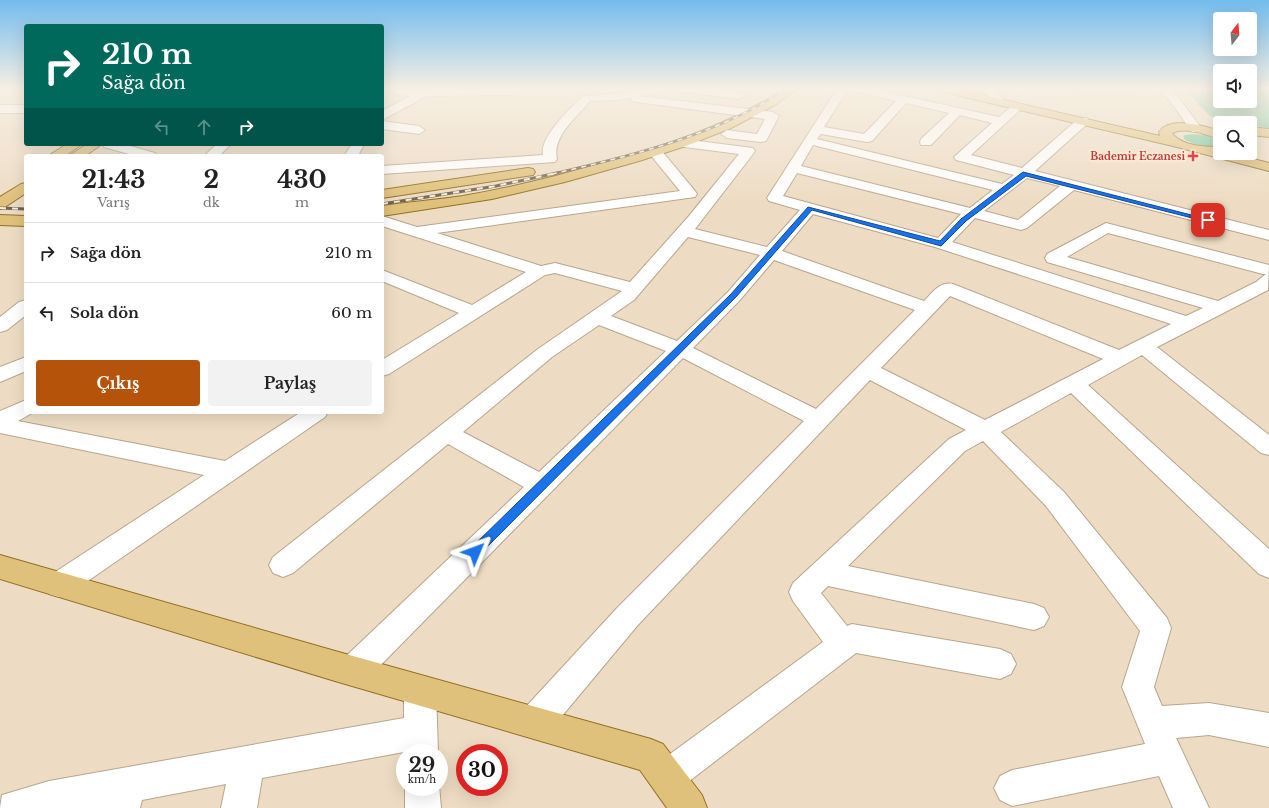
<!DOCTYPE html>
<html lang="tr">
<meta charset="utf-8">
<style>
body{margin:0;font-family:"Libre Baskerville",serif;background:#f2f2f2;color:#222;height:100vh;display:flex;flex-direction:column;font-size:15px;white-space:nowrap}
*{box-sizing:border-box;margin:0}
p{font-size:13px;color:#767676}
.icon{flex:none;width:22px;height:22px;fill:none;stroke:currentColor;stroke-width:2;stroke-linecap:round;stroke-linejoin:round}
.map{position:relative;flex:1;overflow:hidden}
.details{position:absolute;left:24px;top:154px;width:360px;height:260px;display:flex;flex-direction:column;background:#fff;border-radius:4px;box-shadow:0 4px 16px #0002}
.details>*{flex:none}
.hud{position:absolute;left:24px;top:24px;width:360px;height:122px;border-radius:4px;box-shadow:0 4px 16px #0002;background:#00695c;color:#fff;overflow:hidden}
.needle{width:26px;rotate:16deg}
.tools{position:absolute;left:1213px;top:12px;display:grid;gap:8px}
.tools a{display:grid;place-items:center;width:44px;height:44px;border-radius:4px;background:#fff;box-shadow:0 4px 16px #0002;font-size:20px}
.speed{position:absolute;left:396px;top:744px;display:flex;gap:8px;font-size:20px;font-weight:700;text-align:center}
.speed>*{display:grid;place-content:center;width:52px;height:52px;border-radius:50%;background:#fff;box-shadow:0 4px 16px #0002;line-height:1}
.speed small{font-size:10px;font-weight:400}
.speed .limit{border:6px solid #d22;background:#fff;color:#111}
.pin{position:absolute;display:grid;place-items:center;width:34px;height:34px;color:#fff;margin:-17px;border-radius:8px;box-shadow:0 2px 6px #0006}
.me{position:absolute;width:44px;margin:-22px;rotate:46deg;stroke-linejoin:round;filter:drop-shadow(0 0 3px #0008)}
.turn{display:flex;align-items:center;gap:14px;height:84px;padding:0 12px;font-size:18px}
.turn .icon{width:52px;height:52px;stroke-width:2.5}
.turn b{display:block;font-size:28px;line-height:34px}
.lanes{display:flex;align-items:center;height:38px;padding:0 12px;background:#0003;justify-content:center;gap:20px;direction:ltr}
.lanes .off{opacity:.35}
.eta{display:flex;justify-content:space-evenly;align-items:center;height:68px;text-align:center}
.eta b{font-size:24px;font-weight:700;line-height:28px}
.button{display:flex;gap:8px;margin-top:auto;padding:8px 12px}
.button a{flex:1;height:46px;border-radius:4px;background:#b45309;color:#fff;font-size:16px;font-weight:700;line-height:46px;text-align:center}
.button a+a{background:#f2f2f2;color:#222}
ul{padding:0;list-style:none}
li{display:flex;align-items:center;gap:12px;height:60px;padding:0 12px;border-top:1px solid #e0e0e0}
li div{flex:1}
li b{display:block;font-size:15px}
li em{font-style:normal}
.map>svg:first-child{display:block}
</style>
<div class="map">
<svg width="1269" height="808" viewBox="0 0 1269 808">
<rect width="100%" height="100%" fill="#eddcc3"/>
<polygon fill="#e5cfb1" points="1012,89 1127,89 1136,96"/>
<g fill="#6fc79b">
<path d="M1186,89H1220V101H1250V89H1269V128L1250,125V123C1211,123 1210,118 1186,89Z"/>
<path d="M1185,135C1197,133 1210,135 1220,142V145C1210,149 1195,145 1185,140L1183,136Z"/>
</g>
<g fill="none" stroke-linecap="round" stroke-linejoin="round">
<g stroke="#b7a68f" stroke-width="2">
<g id="minor">
<polygon points="398,89 408,90 520,89 509,95 427,96 382,120 382,111 410,96 397,95 395,93"/>
<path d="M643,89H666L664,91L640,96L773,112L779,116L766,141L761,142L727,138L721,134L727,130L757,134L765,119L636,102L632,101L631,98L617,100L590,101C577,117 552,136 557,159L555,162L382,174V166L543,155C539,137 571,108 583,96L617,94Z"/>
<path d="M676,89C689,89 738,87 745,96L739,99L682,92Z"/>
<path d="M837,89H848L824,127L864,134L896,101L855,91L854,89H873L999,117L1014,104H1022L1024,106L1022,108L971,155L1022,168L1079,118H1087L1089,121L1087,124L1035,171L1269,230V240L1074,190L1027,228L1021,230L975,218L952,242L1186,316L1203,308L1047,262L1045,258L1047,254L1106,223L1269,265L1268,290L1157,347L1269,435V455L1261,453L1142,355L1088,385L1269,549V578L1259,574L1071,393L1001,432L1064,492L1167,618L1171,628L1154,687L1162,706L1209,703L1269,713V747L1209,735L1176,738L1209,808H1173L1159,776L1012,806L1000,800L994,788L1000,776L1012,770L1145,744L1122,687L1140,631L1046,506L983,441L965,451L848,566L1034,604L1044,608L1049,617L1044,626L1034,630L828,586L821,593L847,626L852,624L1000,649L1011,654L1016,664L1011,674L1000,679L856,653L679,789L667,794L655,789L650,777L655,765L823,642L793,601L789,592L793,583L949,439L966,430L870,380L637,626L547,734L535,739L523,734L518,722L523,710L617,608L804,421L683,358L364,682L353,686L342,682L337,671L342,660L524,487L448,444L293,573L283,577L273,573L269,565L273,557L538,349L622,291L555,273L545,275L389,374L382,376V360L459,313L382,281V270L472,305L526,272L382,226V216L417,227L680,191L649,153L651,150H661L695,191L697,194L695,197L437,233L541,266L555,263L630,282L689,216L739,154L677,146L676,143L682,139L753,148L755,151L753,154L695,229L767,247L800,210L769,201L767,198ZM906,103L949,113L921,139L920,142L921,145H931L960,115L992,123L954,157L956,160L1014,175L1002,184L817,139L821,134L867,142L872,141ZM813,145L993,190L970,208L801,166ZM797,173L961,214L938,238L783,196ZM1027,178L1060,186L1018,220L984,211ZM813,214L935,247L1171,324L1119,350L953,284C940,281 933,292 924,301L782,251ZM1108,233L1263,274H1266L1256,282L1218,301L1067,257ZM688,237L760,255L728,292L677,341L611,316L634,300ZM774,260L915,310L816,409L693,348L740,300ZM950,296L1103,359L985,420L881,368ZM599,325L666,351L539,472L463,432L552,357Z"/>
<polygon points="982,89 994,89 1005,102 999,105 995,104"/>
<polygon points="1157,89 1169,89 1178,97 1202,129 1200,132 1192,132 1170,101"/>
<rect x="0" y="105" width="26" height="8"/>
<polygon points="382,121 419,126 425,130 419,134 382,129"/>
<polygon points="103,144 123,144 155,153 157,156 136,156 104,147"/>
<polygon points="217,144 231,144 219,156 204,156"/>
<polygon points="352,144 364,144 358,156 344,156"/>
<polygon points="26,300 26,315 7,330 0,332 0,317 19,302"/>
<polygon points="26,357 26,371 0,382 0,367"/>
<polygon points="26,400 26,412 34,412 18,421 225,461 301,412 328,412 325,417 69,594 59,597 49,594 45,585 49,576 204,475 0,433 0,411"/>
<polygon points="420,675 431,679 436,690 438,753 405,753 405,756 404,752 262,778 257,808 221,808 226,784 142,800 140,808 0,808 2,795 49,781 404,718 404,690 409,679"/>
<polygon points="405,785 405,787 439,787 439,785 441,808 405,808"/>
</g>
</g>
<g stroke="#936f22" stroke-width="2">
<g id="major">
<path d="M784,89H797L775,105L731,128L686,146L639,161L565,182L492,199L382,216V206C409,202 436,200 463,196C509,188 554,177 599,164C664,146 727,126 784,89Z"/>
<path d="M937,89H957L1160,136L1159,132C1170,116 1205,126 1220,131V139C1206,135 1187,126 1172,133C1181,146 1205,147 1220,147V153H1230L1269,163V171L1173,146L943,92Z"/>
<polygon points="1250,127 1269,129 1269,137 1250,135"/>
<polygon points="67,144 82,144 65,156 48,156"/>
<polygon points="87,144 102,144 85,156 69,156"/>
<polygon points="528,168 533,169 535,172 533,175 382,198 382,190"/>
<polygon points="26,183 26,193 5,207 0,209 0,197 21,184"/>
<polygon points="0,215 26,216 26,226 0,225"/>
<polygon points="0,555 335,651 651,739 663,744 702,795 707,808 667,808 640,770 335,681 0,579"/>
</g>
</g>
<use href="#minor" fill="#fff" fill-rule="evenodd"/>
<use href="#major" fill="#e0c17c" fill-rule="evenodd"/>
<g stroke="#6e6556" stroke-width="2.5">
<path id="rail-far1" d="M552,174C627,157 722,134 785,89"/>
</g>
<g stroke="#6e6556" stroke-width="3">
<g id="rail">
<polyline points="382,204 496,186 557,173"/>
<polyline points="0,208 26,209"/>
</g>
</g>
<use href="#rail-far1" stroke="#fbe9d0" stroke-width="1.5" stroke-dasharray="5" stroke-linecap="butt"/>
<use href="#rail" stroke="#fbe9d0" stroke-width="2" stroke-dasharray="6" stroke-linecap="butt"/>
</g>
<linearGradient id="sky" x2="0" y2="1"><stop stop-color="#73bced"/><stop offset="0.44" stop-color="#f7efe4"/><stop offset="1" stop-color="#f7efe4" stop-opacity="0"/></linearGradient>
<rect width="1269" height="202" fill="url(#sky)"/>
<polygon fill="#1a73e8" stroke="#114b97" points="1023,172 1211,220 1208,222 1026,176 966,221 941,246 812,210 736,297 479,555 471,555 469,552 471,548 731,294 808,207 940,241 961,219"/>
<path fill="#e0444e" stroke="#fbe9d0" stroke-width="1.5" d="M1191 150h4v4h4v4h-4v4h-4v-4h-4v-4h4z"/>
<g text-anchor="middle" stroke-width="4" stroke-linejoin="round" paint-order="stroke">
<g font-size="10" font-weight="bold" fill="#be3a42" stroke="#fbe9d0" text-anchor="end">
<text x="1185" y="160">Bademir Eczanesi</text>
</g>
</g>
</svg>
<div class="tools">
<a><svg class="needle" viewBox="-14 -14 28 28"><path d="M0-13l5 13h-10z" fill="#e53935"/><path d="M0 13l5-13h-10z" fill="#767676"/></svg></a>
<a><svg class="icon" aria-label="sound" viewBox="0 0 24 24"><path d="M4 9h4l5-4v14l-5-4H4zM17 9q2 3 0 6"/></svg></a>
<a><svg class="icon" aria-label="search" viewBox="0 0 24 24"><circle cx="10" cy="10" r="6"/><path d="M15 15l6 6"/></svg></a>
</div>
<div class="speed"><div>29<small>km/h</small></div><div class="limit">30</div></div>
<div class="pin" style="left:1208px;top:220px;background:#d93025"><svg class="icon" aria-label="arrive" viewBox="0 0 24 24"><path d="M6 21V4h12l-3 4 3 4H6"/></svg></div>
<svg class="me" style="left:475px;top:552px" viewBox="-20 -20 40 40"><path d="M0-17L14 15 0 8-14 15z" fill="#1a73e8" stroke="#fff" stroke-width="4"/></svg>
<div class="hud">
<div class="turn"><svg class="icon" aria-label="right" viewBox="0 0 24 24"><path d="M7 20v-9h11M14 6l5 5-5 5"/></svg><div><b>210 m</b>Sağa dön</div></div>
<div class="lanes"><svg class="icon off" aria-label="left" viewBox="0 0 24 24"><path d="M17 20v-9H6M10 6l-5 5 5 5"/></svg><svg class="icon off" aria-label="ahead" viewBox="0 0 24 24"><path d="M12 20V5M6 11l6-6 6 6"/></svg><svg class="icon" aria-label="right" viewBox="0 0 24 24"><path d="M7 20v-9h11M14 6l5 5-5 5"/></svg></div>
</div>
<section class="details">
<div class="eta">
<div><b>21:43</b><p>Varış</p></div>
<div><b>2</b><p>dk</p></div>
<div><b>430</b><p>m</p></div>
</div>
<ul>
<li><svg class="icon" aria-label="right" viewBox="0 0 24 24"><path d="M7 20v-9h11M14 6l5 5-5 5"/></svg><div><b>Sağa dön</b></div><em>210 m</em></li>
<li><svg class="icon" aria-label="left" viewBox="0 0 24 24"><path d="M17 20v-9H6M10 6l-5 5 5 5"/></svg><div><b>Sola dön</b></div><em>60 m</em></li>
</ul>
<div class="button"><a>Çıkış</a><a>Paylaş</a></div>
</section>
</div>
